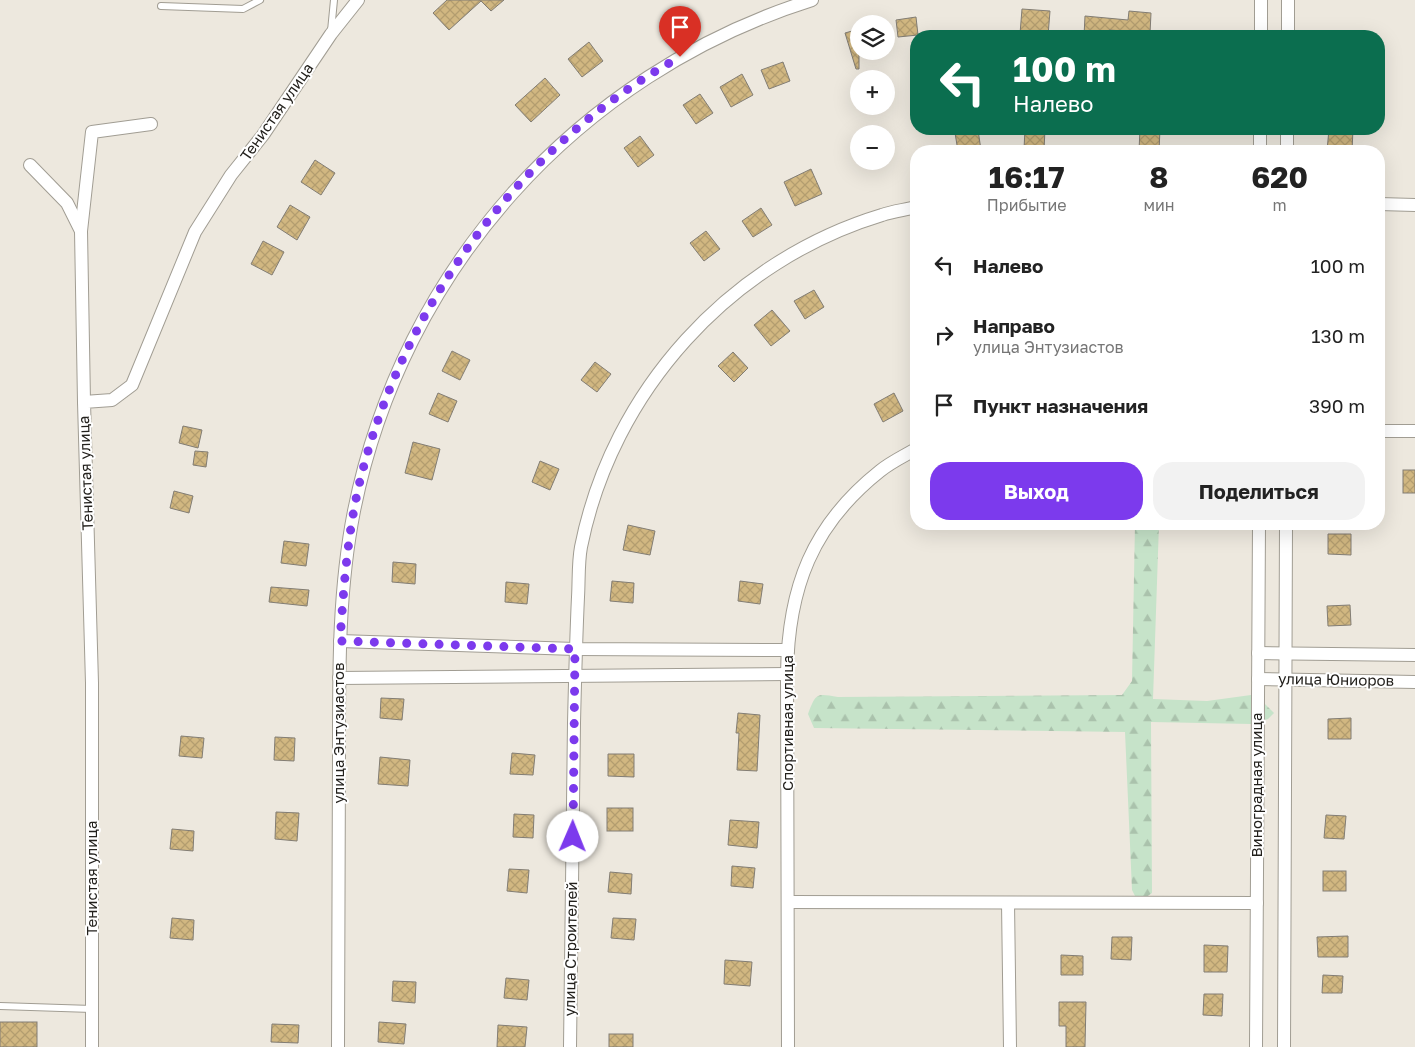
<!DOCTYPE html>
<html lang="ru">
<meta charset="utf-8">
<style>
body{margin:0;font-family:"Golos Text",sans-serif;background:#f2f2f2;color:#222;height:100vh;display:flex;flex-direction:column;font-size:19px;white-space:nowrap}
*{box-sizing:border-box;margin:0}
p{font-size:16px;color:#767676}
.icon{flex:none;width:28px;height:28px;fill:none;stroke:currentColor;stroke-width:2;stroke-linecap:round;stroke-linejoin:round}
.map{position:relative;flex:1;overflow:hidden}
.drawer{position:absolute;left:910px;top:145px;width:475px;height:385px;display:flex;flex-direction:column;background:#fff;border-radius:20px;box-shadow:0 5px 20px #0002}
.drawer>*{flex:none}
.guide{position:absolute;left:910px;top:30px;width:475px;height:105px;border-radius:20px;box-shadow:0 5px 20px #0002;background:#0b6e4f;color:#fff;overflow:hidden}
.controls{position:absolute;left:850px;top:15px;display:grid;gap:10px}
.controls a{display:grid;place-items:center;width:45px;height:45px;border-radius:50%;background:#fff;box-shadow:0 5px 20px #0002;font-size:25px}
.pin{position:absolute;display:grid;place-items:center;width:42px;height:42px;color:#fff;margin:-51px -21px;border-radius:50% 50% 50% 0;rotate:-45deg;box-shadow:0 0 5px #0007}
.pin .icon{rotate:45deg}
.me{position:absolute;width:55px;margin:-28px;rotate:1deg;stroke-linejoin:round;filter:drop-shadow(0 0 4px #0008)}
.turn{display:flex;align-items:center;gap:18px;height:105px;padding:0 20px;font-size:22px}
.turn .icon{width:65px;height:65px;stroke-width:2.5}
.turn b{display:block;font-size:35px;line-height:42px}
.eta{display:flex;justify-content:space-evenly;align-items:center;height:85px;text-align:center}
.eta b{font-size:30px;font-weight:700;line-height:35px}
.button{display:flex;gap:10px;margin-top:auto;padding:10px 20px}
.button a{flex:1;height:58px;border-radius:20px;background:#7c3aed;color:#fff;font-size:20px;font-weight:700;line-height:58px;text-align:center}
.button a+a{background:#f2f2f2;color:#222}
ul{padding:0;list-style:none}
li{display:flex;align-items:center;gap:15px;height:70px;padding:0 20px}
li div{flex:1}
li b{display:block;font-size:19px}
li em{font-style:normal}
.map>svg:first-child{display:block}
</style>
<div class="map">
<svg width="1415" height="1047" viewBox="0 0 1415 1047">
<defs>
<pattern id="forest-firs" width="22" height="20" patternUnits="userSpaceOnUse" patternTransform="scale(1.25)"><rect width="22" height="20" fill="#c6e3c9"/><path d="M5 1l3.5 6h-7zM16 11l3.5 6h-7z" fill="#aac2ac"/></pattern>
<pattern id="building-cross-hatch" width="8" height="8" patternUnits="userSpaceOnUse" patternTransform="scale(1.25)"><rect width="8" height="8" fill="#d1b781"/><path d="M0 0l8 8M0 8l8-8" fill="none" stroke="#b39d6f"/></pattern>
</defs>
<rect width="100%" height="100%" fill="#ede8de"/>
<path fill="url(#forest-firs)" d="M1135,524H1159L1153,699L1207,701L1251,695L1260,699L1274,713L1268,719L1251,724L1151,722L1152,893L1145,898H1136L1132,890L1125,732L814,728L808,714C816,693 816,693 838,697L1122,695L1132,681Z"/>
<g fill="url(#building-cross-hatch)" stroke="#827d74">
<polygon points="447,0 504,0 491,11 481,1 449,30 433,13"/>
<polygon points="1022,9 1050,11 1048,36 1020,34"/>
<polygon points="1129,11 1151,13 1150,33 1109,30 1109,36 1084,36 1085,16 1128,20"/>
<polygon points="916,17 918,35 898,37 896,20"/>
<polygon points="859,29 859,69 856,69 845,33"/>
<polygon points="589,42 603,61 582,77 568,59"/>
<polygon points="783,62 790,81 769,89 761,70"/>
<polygon points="742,74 753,95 731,107 720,87"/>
<polygon points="545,78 560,95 531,122 515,105"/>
<polygon points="700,94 713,113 696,124 683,105"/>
<polygon points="1025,129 1045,129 1044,150 1024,149"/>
<polygon points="1140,129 1160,129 1159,151 1139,151"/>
<polygon points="1329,129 1353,129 1352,151 1327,151"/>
<polygon points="978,130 981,150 958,151 955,133"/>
<polygon points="640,136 654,155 638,167 624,148"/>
<polygon points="315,160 335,173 321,195 301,182"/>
<polygon points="811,169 822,194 795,206 784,182"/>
<polygon points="290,205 310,217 297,240 277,227"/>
<polygon points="761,208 772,225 753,237 742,221"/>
<polygon points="706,231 720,249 704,261 690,243"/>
<polygon points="263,241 284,252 272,275 251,264"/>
<polygon points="814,290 824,307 805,319 794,301"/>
<polygon points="772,310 790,331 771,346 754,325"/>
<polygon points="452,351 470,360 460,380 442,371"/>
<polygon points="733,352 748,368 734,382 718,366"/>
<polygon points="595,362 611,374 597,392 581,380"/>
<polygon points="438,393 457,401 448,422 429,414"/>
<polygon points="894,393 903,411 883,422 874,404"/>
<polygon points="183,426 202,430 198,448 179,443"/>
<polygon points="413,442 440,449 432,480 405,473"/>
<polygon points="195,451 208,452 206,467 193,465"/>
<polygon points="540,461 559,469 550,490 532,482"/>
<rect x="1403" y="470" width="12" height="23"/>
<polygon points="174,491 193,496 189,513 170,508"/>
<polygon points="628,525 655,531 650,555 623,550"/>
<polygon points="1328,534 1351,534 1351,555 1328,554"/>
<polygon points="284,541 309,544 306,566 281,563"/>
<polygon points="393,562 416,564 415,584 392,582"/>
<polygon points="612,581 634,583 633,603 610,601"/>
<polygon points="740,581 763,584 760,604 738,601"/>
<polygon points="506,582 529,584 527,604 505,602"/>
<polygon points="271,587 309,590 307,606 269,602"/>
<polygon points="1350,605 1351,625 1328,626 1327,606"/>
<polygon points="381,698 404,699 402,720 380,718"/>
<polygon points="738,713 760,715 757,771 737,770 739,733 736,733"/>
<polygon points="1351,718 1351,739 1328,739 1328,719"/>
<polygon points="181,736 204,738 202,758 179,756"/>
<polygon points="275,737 295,738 294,761 274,760"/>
<polygon points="512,753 535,755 533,775 510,774"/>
<polygon points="608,754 634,754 634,777 608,776"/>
<polygon points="380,757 410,760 408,786 378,784"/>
<rect x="607" y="808" width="26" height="23"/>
<polygon points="276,812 299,813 297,841 275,839"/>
<polygon points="514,814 534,815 533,838 513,837"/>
<polygon points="1326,815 1346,816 1344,839 1324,838"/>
<polygon points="730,820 759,822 757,848 728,845"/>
<polygon points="172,829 194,831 193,851 170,849"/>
<polygon points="732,866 755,868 753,888 731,886"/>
<polygon points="509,869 529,870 527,893 507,891"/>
<rect x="1323" y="871" width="23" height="20"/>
<polygon points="610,872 632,874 631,894 608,892"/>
<polygon points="172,918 194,920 193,940 170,938"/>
<polygon points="613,918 636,919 634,940 611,938"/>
<polygon points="1348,936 1348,957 1318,957 1317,937"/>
<polygon points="1112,937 1132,937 1131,960 1111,959"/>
<polygon points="1204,945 1228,946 1227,972 1204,972"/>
<polygon points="1061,955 1083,956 1083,975 1061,975"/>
<polygon points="725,960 752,962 750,986 724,984"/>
<polygon points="1323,975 1343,976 1342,993 1322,993"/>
<polygon points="506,978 529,980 527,1000 504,998"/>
<polygon points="393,981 416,982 415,1003 392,1001"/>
<polygon points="1204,994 1223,994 1222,1016 1203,1015"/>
<polygon points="1059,1002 1086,1002 1085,1047 1066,1047 1066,1026 1059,1026"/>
<rect x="0" y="1022" width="37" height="25"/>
<polygon points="379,1022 406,1024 404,1044 378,1042"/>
<polygon points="272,1024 299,1025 298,1043 271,1042"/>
<polygon points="498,1025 527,1027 525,1047 497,1047"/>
<rect x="609" y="1034" width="24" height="13"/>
</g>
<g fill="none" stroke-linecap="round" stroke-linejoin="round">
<g stroke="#a19d93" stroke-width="8">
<g id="lane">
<polyline points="161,6 243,9 260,0"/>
<polyline points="331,31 334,0"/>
<polyline points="0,1006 92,1009"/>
</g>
</g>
<g stroke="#a19d93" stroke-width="14">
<g id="street">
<polyline points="1261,36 1261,0"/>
<polyline points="1288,36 1288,0"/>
<polyline points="1260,151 1260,129"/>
<polyline points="1287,151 1287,129"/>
<polyline points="30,165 67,203 81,231 84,402"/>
<polyline points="1379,204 1415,205"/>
<polyline points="81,231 92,132 151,124"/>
<polyline points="1379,431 1415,431"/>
<polyline points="340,641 575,649 788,650"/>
<polyline points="1258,653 1415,655"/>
<polyline points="339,678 787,674"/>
<polyline points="1258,679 1415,682"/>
<polyline points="788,902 1257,903"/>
<polyline points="1008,903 1010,1047"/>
<polyline points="92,1047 92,683 84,402 112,400 132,385 195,232 231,175 263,135 331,34 358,0"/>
<path d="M338,1047C339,950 339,853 339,756C339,675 338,592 354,511C402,270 577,74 812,0"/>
<path d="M570,1047C572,939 573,831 574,723C575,681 576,639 578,597C579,581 578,563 581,547C612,391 730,261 882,215C893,211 905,210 916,207"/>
<path d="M788,1047L787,674C788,588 812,525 880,471C891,462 904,456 916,449"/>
<polyline points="1256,1047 1259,524"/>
<polyline points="1284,1047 1286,524"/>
</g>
</g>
<use href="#lane" stroke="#fff" stroke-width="6"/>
<use href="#street" stroke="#fff" stroke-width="12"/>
</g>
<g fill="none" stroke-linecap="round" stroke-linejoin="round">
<path stroke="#7c3aed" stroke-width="9" stroke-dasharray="0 16.2" d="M573,837L575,649L340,641C344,583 348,525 363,469C408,298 525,142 680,57"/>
</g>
<g text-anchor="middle" stroke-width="4" stroke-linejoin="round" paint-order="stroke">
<g font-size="15" fill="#23211d" stroke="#fff">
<text transform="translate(277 112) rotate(-55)" y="5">Тенистая улица</text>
<text transform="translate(86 473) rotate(-92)" y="5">Тенистая улица</text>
<text transform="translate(1336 680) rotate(1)" y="5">улица Юниоров</text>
<text transform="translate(788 723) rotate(-90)" y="5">Спортивная улица</text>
<text transform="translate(339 733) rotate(-90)" y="5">улица Энтузиастов</text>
<text transform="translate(1257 785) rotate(-90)" y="5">Виноградная улица</text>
<text transform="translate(92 878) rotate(-90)" y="5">Тенистая улица</text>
<text transform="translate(571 949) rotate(-89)" y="5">улица Строителей</text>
</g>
</g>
</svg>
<div class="controls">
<a><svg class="icon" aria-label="layers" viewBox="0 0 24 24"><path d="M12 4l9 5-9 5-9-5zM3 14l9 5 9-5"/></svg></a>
<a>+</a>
<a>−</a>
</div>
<div class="pin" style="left:680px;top:57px;background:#d93025"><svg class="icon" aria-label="arrive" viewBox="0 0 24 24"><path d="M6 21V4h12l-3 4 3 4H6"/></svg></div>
<svg class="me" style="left:573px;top:837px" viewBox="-20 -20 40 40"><circle r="19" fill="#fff"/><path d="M0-13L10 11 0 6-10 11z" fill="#7c3aed"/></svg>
<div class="guide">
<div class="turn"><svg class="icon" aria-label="left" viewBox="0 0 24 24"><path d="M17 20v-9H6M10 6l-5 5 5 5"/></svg><div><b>100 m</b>Налево</div></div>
</div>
<section class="drawer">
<div class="eta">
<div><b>16:17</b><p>Прибытие</p></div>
<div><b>8</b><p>мин</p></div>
<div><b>620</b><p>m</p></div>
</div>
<ul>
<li><svg class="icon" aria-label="left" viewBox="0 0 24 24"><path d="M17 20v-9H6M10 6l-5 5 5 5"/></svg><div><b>Налево</b></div><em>100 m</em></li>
<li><svg class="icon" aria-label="right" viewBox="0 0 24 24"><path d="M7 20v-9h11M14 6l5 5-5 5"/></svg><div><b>Направо</b><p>улица Энтузиастов</p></div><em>130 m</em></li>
<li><svg class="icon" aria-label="arrive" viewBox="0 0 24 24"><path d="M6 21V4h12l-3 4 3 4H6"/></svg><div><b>Пункт назначения</b></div><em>390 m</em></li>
</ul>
<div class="button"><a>Выход</a><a>Поделиться</a></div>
</section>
</div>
